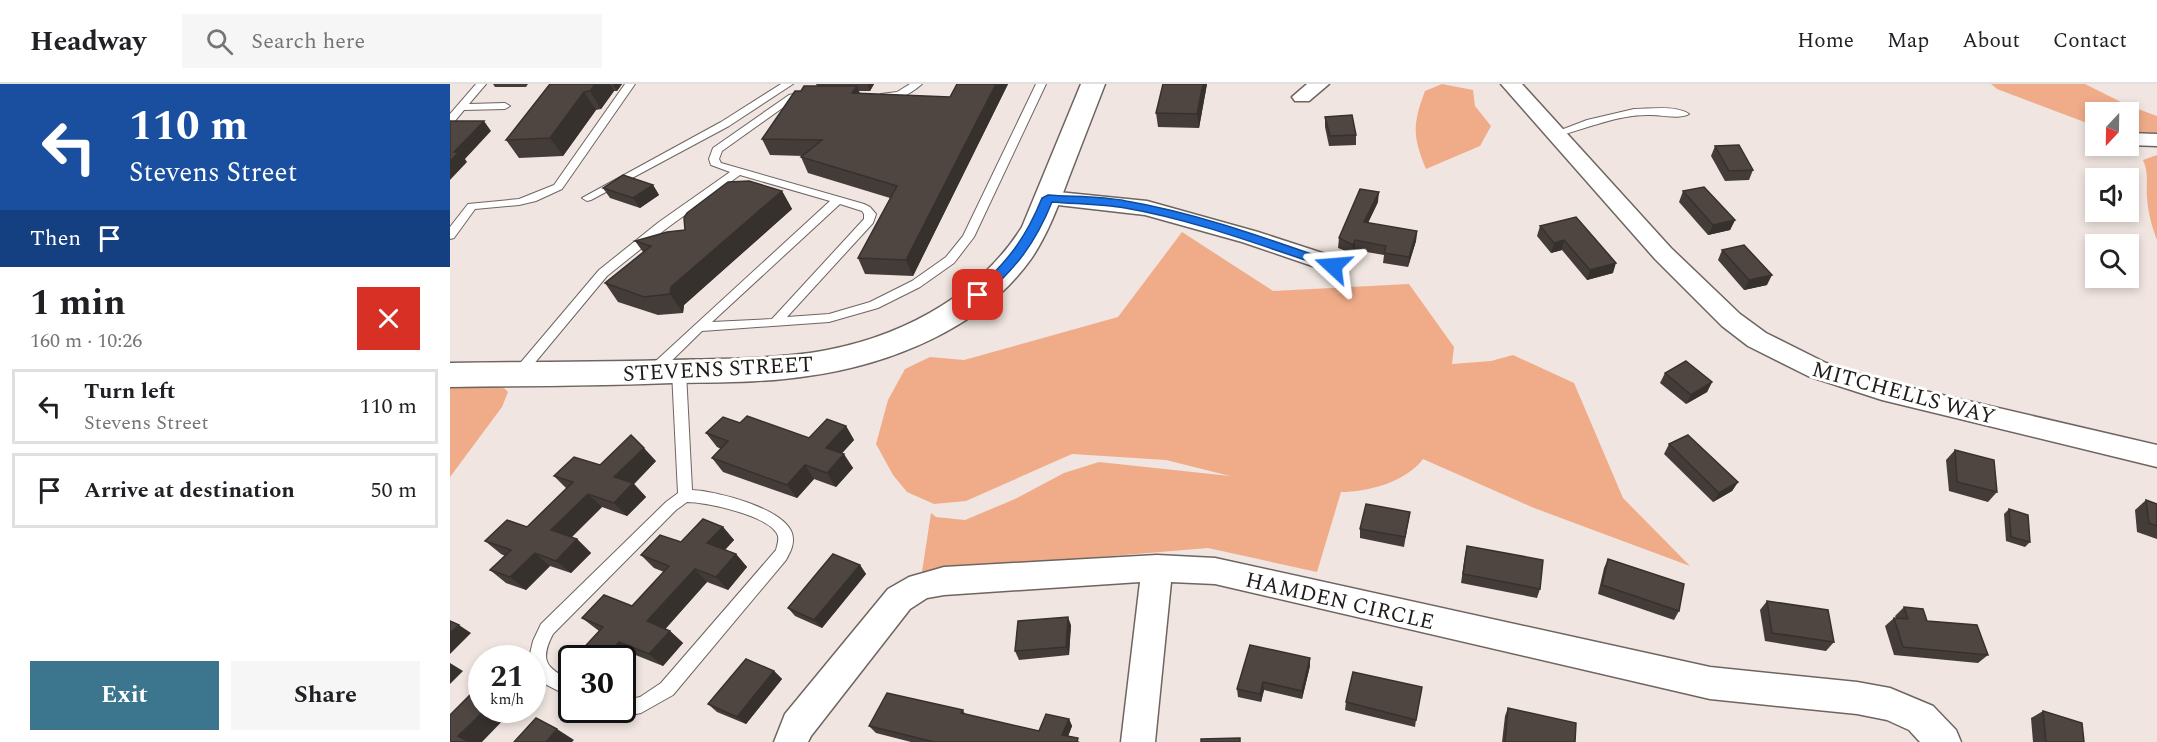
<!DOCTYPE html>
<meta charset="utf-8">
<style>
body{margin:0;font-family:Spectral,serif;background:#f6f6f6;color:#202124;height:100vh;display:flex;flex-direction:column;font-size:22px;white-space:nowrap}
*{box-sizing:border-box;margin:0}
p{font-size:20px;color:#757577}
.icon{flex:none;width:33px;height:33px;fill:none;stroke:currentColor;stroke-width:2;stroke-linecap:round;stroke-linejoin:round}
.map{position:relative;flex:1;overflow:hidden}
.sheet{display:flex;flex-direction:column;background:#fff;width:450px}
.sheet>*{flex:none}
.top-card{background:#1a4fa0;color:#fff;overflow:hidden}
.needle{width:39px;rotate:202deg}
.controls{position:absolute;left:1635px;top:18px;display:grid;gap:12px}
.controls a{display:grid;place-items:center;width:54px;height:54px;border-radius:0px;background:#fff;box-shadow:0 3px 9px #0003;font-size:30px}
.speed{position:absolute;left:18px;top:561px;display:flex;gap:12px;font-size:30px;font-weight:700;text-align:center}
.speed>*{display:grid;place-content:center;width:78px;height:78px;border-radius:50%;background:#fff;box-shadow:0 3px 9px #0003;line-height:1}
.speed small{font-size:15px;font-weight:400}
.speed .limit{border:3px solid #111;border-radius:9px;background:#fff;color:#111}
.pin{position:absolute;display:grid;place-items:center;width:51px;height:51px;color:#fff;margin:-26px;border-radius:12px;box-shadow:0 3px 9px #0006}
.me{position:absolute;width:66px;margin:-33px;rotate:289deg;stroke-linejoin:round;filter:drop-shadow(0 0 4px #0008)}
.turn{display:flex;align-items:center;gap:21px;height:126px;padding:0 30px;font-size:27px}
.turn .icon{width:78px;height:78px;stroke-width:2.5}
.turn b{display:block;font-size:42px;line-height:51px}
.then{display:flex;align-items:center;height:57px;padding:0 30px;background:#0003;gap:12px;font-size:22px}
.round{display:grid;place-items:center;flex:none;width:63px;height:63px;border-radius:0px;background:#f6f6f6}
.overview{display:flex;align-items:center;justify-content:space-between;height:102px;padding:0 30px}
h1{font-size:36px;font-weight:700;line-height:45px}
.cta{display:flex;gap:12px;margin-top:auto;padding:12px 30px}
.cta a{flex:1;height:69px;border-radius:0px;background:#3b768e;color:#fff;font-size:24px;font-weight:700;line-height:69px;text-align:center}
.cta a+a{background:#f6f6f6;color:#202124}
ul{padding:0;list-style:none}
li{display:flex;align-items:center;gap:18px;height:75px;margin:0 12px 9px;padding:0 18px;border:3px solid #e0e0e0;border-radius:0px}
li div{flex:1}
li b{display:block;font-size:22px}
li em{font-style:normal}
header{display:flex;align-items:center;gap:36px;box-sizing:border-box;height:84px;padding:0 30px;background:#fff;border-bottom:2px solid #e0e0e0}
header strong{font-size:28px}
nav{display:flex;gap:33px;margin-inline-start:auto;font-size:21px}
.search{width:420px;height:54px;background:#f6f6f6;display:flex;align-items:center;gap:15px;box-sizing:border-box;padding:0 21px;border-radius:0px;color:#757577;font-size:22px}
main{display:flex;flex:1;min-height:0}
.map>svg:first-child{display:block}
</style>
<header>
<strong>Headway</strong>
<div class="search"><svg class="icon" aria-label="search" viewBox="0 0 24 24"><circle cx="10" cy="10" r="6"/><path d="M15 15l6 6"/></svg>Search here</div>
<nav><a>Home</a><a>Map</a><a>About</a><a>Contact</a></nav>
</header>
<main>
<section class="sheet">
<div class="top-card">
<div class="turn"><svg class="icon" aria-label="left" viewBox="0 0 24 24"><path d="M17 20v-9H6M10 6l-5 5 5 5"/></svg><div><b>110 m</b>Stevens Street</div></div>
<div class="then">Then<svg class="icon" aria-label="arrive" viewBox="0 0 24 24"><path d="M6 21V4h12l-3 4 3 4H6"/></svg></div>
</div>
<div class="overview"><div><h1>1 min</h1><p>160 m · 10:26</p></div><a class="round" style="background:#d93025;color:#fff"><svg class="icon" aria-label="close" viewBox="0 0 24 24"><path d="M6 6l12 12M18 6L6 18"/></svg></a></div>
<ul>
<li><svg class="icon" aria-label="left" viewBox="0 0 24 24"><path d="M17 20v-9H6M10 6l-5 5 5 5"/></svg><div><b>Turn left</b><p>Stevens Street</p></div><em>110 m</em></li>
<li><svg class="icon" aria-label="arrive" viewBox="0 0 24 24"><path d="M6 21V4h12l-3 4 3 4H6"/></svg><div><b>Arrive at destination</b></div><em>50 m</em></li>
</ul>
<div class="cta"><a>Exit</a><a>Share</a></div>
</section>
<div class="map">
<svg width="1707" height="658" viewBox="0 0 1707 658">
<rect width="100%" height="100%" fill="#f0e5e0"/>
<g fill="#f0ac89">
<path d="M992,0L1023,6L1025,22L1041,42L1030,62L976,85C963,53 962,41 975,7Z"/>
<polygon points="1541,0 1635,0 1677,21 1707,32 1707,50 1679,53 1678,28 1646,28 1645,42 1547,5"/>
<path d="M1707,71V156C1702,143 1698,129 1697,114C1696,100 1699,89 1693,76Z"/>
<path d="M732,148L823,207L959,200L1004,263L1002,280L1041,277L1063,271L1124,299L1173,414L1240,482L1084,424L973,375C956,398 918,408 891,408L867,488L758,464L472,488L481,429L486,433L515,436L565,415L614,389L649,378L780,392L716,376L622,370L516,417L484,420L457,408L443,391L426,360L438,316L455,285L480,273L514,276L668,233Z"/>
<polygon points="0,304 47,303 54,304 58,308 52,323 0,393"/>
</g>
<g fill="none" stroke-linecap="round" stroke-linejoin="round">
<g stroke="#6e6560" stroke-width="2">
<g id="lane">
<polygon points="26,0 36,0 19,20 55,19 60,22 55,25 14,26 4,38 0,39 0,30"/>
<polygon points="175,0 185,0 112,105 86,117 69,121 25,125 4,154 0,155 0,143 18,120 69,115 104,101"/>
<polygon points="331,0 343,0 279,42 141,116 137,117 132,114 271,38"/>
<path d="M460,0H472C461,10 439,22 426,13L431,10L447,8Z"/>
<path d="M586,0H596L524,153L504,179L470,203L428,224L379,238L252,247L206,292H196L194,289L196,286L380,117L290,91L217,144L157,192L73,293L68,295L61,290L149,186L209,138L280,88L261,81L259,75L263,64L339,11L358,7L363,10L345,15L272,67L269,75L271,79L414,120L420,123L426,130L423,139L337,233L379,230L420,218L462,197L496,173L513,152ZM390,120L412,127L414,130V135L322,235L262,238Z"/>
<path d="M1184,25C1200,25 1226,21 1239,30C1230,36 1210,30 1198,31C1166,31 1139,44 1108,52L1103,49L1137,36Z"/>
<path d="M229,283L236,288L242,406C266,407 333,424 342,449C345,459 341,467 336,476L223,611L191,629L172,633L166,631L164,626H172V617L190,613L211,599L326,466C327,462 329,457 328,452C322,432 256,418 237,418L226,426L103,550C89,577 96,584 122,597V614L95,600L83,588L82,574H79L83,557L91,540L216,418L228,409L222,288Z"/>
</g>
</g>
<g stroke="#6e6560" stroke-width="3">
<g id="street">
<polygon points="857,0 879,0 859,17 845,17 842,13"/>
<polygon points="1051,0 1072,0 1221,164 1290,230 1316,249 1376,279 1432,297 1707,361 1707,383 1432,316 1358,292 1298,262 1272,242 1205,175"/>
<polygon points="1678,49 1707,50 1707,62 1678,61"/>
<polygon points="598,107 697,117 808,148 891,175 895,181 891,187 883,189 792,158 695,131 590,119 587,114 590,109"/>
<polygon points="707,471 765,474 1260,583 1407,598 1440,604 1483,622 1506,646 1511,658 1470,658 1459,646 1437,636 1407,630 1260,615 765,500 721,498 705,658 671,658 690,498 494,511 477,514 460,525 361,652 358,658 324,658 335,630 438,505 459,493 494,483"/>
</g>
</g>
<g stroke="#6e6560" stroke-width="3">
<path id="secondary" d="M631,0H655C643,31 631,62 619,93C608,122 598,150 581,175C532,244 439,281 358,292C313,299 267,298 222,299C148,302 74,302 0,303V279C74,278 149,278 223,276C269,275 315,275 360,269C443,257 526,216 572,143Z"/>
</g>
<use href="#lane" fill="#fff" fill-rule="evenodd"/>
<use href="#street" fill="#fff" fill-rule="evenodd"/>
<use href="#secondary" fill="#fff" fill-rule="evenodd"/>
</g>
<g fill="#443c39">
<polygon points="43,0 78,0 76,3 45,3"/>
<polygon points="100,0 172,0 167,7 164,7 151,25 146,26 113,72 69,74 56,56"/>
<polygon points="366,0 424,0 420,7 409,7 410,10 500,13 507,0 558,0 463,192 415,190 408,174 440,114 358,89 351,73 353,72 320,71 312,55 351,7 367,2"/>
<polygon points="713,0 757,0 749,44 708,43 706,29"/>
<polygon points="875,33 906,51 906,61 879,62 875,43"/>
<polygon points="1265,62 1303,86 1299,96 1275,97 1261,72"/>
<polygon points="203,101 209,111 190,124 160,114 153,104"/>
<polygon points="332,107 342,125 234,221 233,229 208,231 168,218 155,199 193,168 185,157 235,146"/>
<polygon points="1233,107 1285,136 1280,146 1258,151 1229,118"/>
<polygon points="928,118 918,139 967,147 966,157 958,183 933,179 934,171 905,166 903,170 888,164 889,154"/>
<polygon points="1126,133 1163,189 1137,196 1112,166 1101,169 1087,152 1090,142"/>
<polygon points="1272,166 1317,201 1294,206 1268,176"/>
<polygon points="1215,289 1262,298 1257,308 1236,320 1210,299"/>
<polygon points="290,339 359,354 396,342 404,356 392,369 403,384 386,403 364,395 347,414 273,388 262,374 271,365 267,363 256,349"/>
<polygon points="1219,360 1288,398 1282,407 1263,418 1214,370"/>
<polygon points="1505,366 1547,408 1538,418 1499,407 1496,376"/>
<polygon points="206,377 184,400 196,413 177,432 152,423 121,453 127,455 141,469 121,489 100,482 76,506 56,499 40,486 55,472 51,470 35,457 77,443 117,405 104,392 150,381"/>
<polygon points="1696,416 1707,420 1707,455 1687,448 1685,426"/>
<polygon points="1559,425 1580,458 1575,463 1556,457 1554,430"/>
<polygon points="960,428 954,463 910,454 910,445"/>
<polygon points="273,443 284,456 275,466 286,470 297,483 278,506 257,498 215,545 220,547 233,559 213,582 183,570 172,574 130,574 126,572 149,547 132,534 182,522 214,488 204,484 191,471 231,458"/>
<polygon points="1017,462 1090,505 1087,514 1011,499 1015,471"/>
<polygon points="1158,475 1229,527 1224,536 1148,510 1154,484"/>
<polygon points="410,481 416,490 372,544 345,532 338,524"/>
<polygon points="1317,517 1384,558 1376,567 1315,557 1310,526"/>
<polygon points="1454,523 1477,537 1538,571 1528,579 1444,571 1435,542 1444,534 1446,534 1445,532"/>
<polygon points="621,541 619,571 569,576 565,567"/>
<polygon points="860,574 860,582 852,615 814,606 811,618 788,613 787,605"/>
<polygon points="324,587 332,595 296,640 267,628 258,620"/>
<polygon points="896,618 966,636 965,643 895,626"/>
<polygon points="1058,624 1125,658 1052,658 1055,632"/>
<polygon points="513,626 515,630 589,647 619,635 622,642 618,652 630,658 461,658 426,649 419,642"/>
<polygon points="1593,627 1634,658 1583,658 1581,634"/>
</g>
<g fill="#37312e">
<polygon points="145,0 160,0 164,7 151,25 140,7"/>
<polygon points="163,0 172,0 167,7"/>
<polygon points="417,0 424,0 420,7"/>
<polygon points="546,0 558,0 463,192 456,176"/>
<polygon points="753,0 757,0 749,44 747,30"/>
<polygon points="407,2 413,18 402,9"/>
<polygon points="134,8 146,26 113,72 100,54"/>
<polygon points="34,37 41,47 15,75 17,78 0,96 0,77 4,68"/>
<polygon points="203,101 209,111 190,124 183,114"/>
<polygon points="332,107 342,125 234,221 233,229 220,210 221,203"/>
<polygon points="929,108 928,118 914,147 914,138"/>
<polygon points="1285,136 1280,146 1258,151 1263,141"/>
<polygon points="967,147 966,157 958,183 959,173"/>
<polygon points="905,156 905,166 903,170 903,161"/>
<polygon points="1114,156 1112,166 1101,169 1104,159"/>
<polygon points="1166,179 1163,189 1137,196 1140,186"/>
<polygon points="1322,191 1317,201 1294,206 1299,196"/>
<polygon points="1262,298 1257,308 1236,320 1241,311"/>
<polygon points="396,342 404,356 385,377 376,364"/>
<polygon points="194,364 206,377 184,400 196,413 177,432 164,419 164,393"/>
<polygon points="394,370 403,384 386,403 377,389"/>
<polygon points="355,381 364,395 347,414 337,401"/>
<polygon points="1288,398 1282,407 1263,418 1269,409"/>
<polygon points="138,410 152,423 116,459 101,446"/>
<polygon points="273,443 284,456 269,472 257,459"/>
<polygon points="127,455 141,469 121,489 106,477"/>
<polygon points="85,469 100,482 76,506 60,493"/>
<polygon points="286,470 297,483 278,506 266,493"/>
<polygon points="410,481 416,490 372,544 364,536"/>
<polygon points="245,485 257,498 211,550 197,537"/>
<polygon points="618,533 621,541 619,571 616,563"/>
<polygon points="9,541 21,549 0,570 0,549"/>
<polygon points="220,547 233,559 213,582 199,570"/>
<polygon points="169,558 183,570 172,582 172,574 154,574"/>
<polygon points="860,574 860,582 852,615 852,607"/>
<polygon points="0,579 13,587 0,600"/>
<polygon points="324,587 332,595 296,640 287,633"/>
<polygon points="813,598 814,606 811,618 810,610"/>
<polygon points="35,626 63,626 32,658 18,658 8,652"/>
<polygon points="619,635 622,642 616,658 612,651"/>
<polygon points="107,645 124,656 122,658 96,658"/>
</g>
<g fill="#4f4642" stroke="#37312e" stroke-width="1.5">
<polygon points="100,0 145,0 140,7 134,8 100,54 56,56"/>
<polygon points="507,0 546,0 456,176 408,174 447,102 351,73 372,56 312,55 345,7 351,7 354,2 407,2 402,9 500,13"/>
<polygon points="713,0 753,0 747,30 706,29"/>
<polygon points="902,31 906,51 880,52 875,33"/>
<polygon points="0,37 34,37 4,68 9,68 0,77"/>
<polygon points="1289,61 1303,86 1279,87 1265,62"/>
<polygon points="173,91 203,101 183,114 153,104"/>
<polygon points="299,97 332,107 221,203 220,210 194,213 155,199 201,162 185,157 217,148 235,146 234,134 237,129 278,98"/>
<polygon points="1254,103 1285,136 1263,141 1233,107"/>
<polygon points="910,105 929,108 914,138 967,147 959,173 934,169 936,162 905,156 903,161 889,154"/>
<polygon points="1126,133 1166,179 1140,186 1114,156 1104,159 1090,142"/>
<polygon points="1294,161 1322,191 1299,196 1272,166"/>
<polygon points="1236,277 1262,298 1241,311 1215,289"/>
<polygon points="297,332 359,354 377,335 396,342 376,364 394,370 377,389 355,381 337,401 262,374 278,357 256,349 273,333 290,339"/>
<polygon points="181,351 194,364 164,393 183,399 164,419 138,410 101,446 127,455 106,477 85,469 60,493 40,486 61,466 35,457 57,436 77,443 123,398 104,392 124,373 150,381"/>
<polygon points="1238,351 1288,398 1269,409 1219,360"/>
<polygon points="1505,366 1544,376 1547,408 1507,398"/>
<polygon points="1696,416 1707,420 1707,442 1699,439"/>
<polygon points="916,420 960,428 955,453 910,445"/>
<polygon points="1559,425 1578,431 1580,458 1561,453"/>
<polygon points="253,435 273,443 257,459 286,470 266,493 245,485 197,537 220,547 199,570 169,558 154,574 133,574 126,572 153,543 132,534 154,511 182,522 219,482 191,471 210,451 231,458"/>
<polygon points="1017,462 1093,476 1090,505 1013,490"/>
<polygon points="383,470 410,481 364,536 338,524"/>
<polygon points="1158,475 1234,500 1229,527 1152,501"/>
<polygon points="1317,517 1378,526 1384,558 1322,549"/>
<polygon points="1454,523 1473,525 1477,537 1527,541 1538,571 1453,563 1444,534 1458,535"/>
<polygon points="618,533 616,563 565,567 568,537"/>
<polygon points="0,537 9,541 0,549"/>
<polygon points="800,561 860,574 852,607 813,598 810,610 787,605"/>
<polygon points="296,575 324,587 287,633 258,620"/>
<polygon points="903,588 972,603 966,636 896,618"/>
<polygon points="25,606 32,609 32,626 35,626 8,652 19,658 0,658 0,631"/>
<polygon points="437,609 513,626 511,629 589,647 596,630 619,635 612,651 628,654 627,658 484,658 419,642"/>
<polygon points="1058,624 1126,639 1125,658 1055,658"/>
<polygon points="1593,627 1632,639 1634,658 1596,658"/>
<polygon points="86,634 107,645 96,658 64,658"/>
<polygon points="790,654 790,658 751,658 751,655"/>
</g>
<path fill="#1a73e8" stroke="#114b97" stroke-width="1.5" d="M598,111C623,113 650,112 676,117C747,129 818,155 887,179L889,182L883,185L879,184C812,162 745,136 675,124C651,120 626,120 602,118C585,160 566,184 532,214H524V208C557,178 575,156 592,114Z"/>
<g text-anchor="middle" stroke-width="6" stroke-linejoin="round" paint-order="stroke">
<g font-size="22" fill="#201c1a" stroke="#fff">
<text transform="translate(268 284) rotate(-3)" y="8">STEVENS STREET</text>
<text transform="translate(1454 308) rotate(15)" y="8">MITCHELLS WAY</text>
<text transform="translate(890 516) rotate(13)" y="8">HAMDEN CIRCLE</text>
</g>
</g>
</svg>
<div class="controls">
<a><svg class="needle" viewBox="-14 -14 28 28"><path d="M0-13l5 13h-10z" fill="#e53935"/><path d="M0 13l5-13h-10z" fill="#757577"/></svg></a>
<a><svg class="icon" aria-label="sound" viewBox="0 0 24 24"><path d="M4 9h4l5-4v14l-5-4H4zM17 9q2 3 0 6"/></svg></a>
<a><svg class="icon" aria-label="search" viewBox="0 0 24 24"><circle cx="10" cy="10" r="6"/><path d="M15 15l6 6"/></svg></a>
</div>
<div class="speed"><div>21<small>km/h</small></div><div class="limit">30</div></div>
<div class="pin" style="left:528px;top:211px;background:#d93025"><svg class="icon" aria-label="arrive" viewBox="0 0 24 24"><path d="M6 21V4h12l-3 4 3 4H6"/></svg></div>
<svg class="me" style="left:883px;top:182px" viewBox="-20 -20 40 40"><path d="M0-17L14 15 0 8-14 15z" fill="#1a73e8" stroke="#fff" stroke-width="4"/></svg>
</div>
</main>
